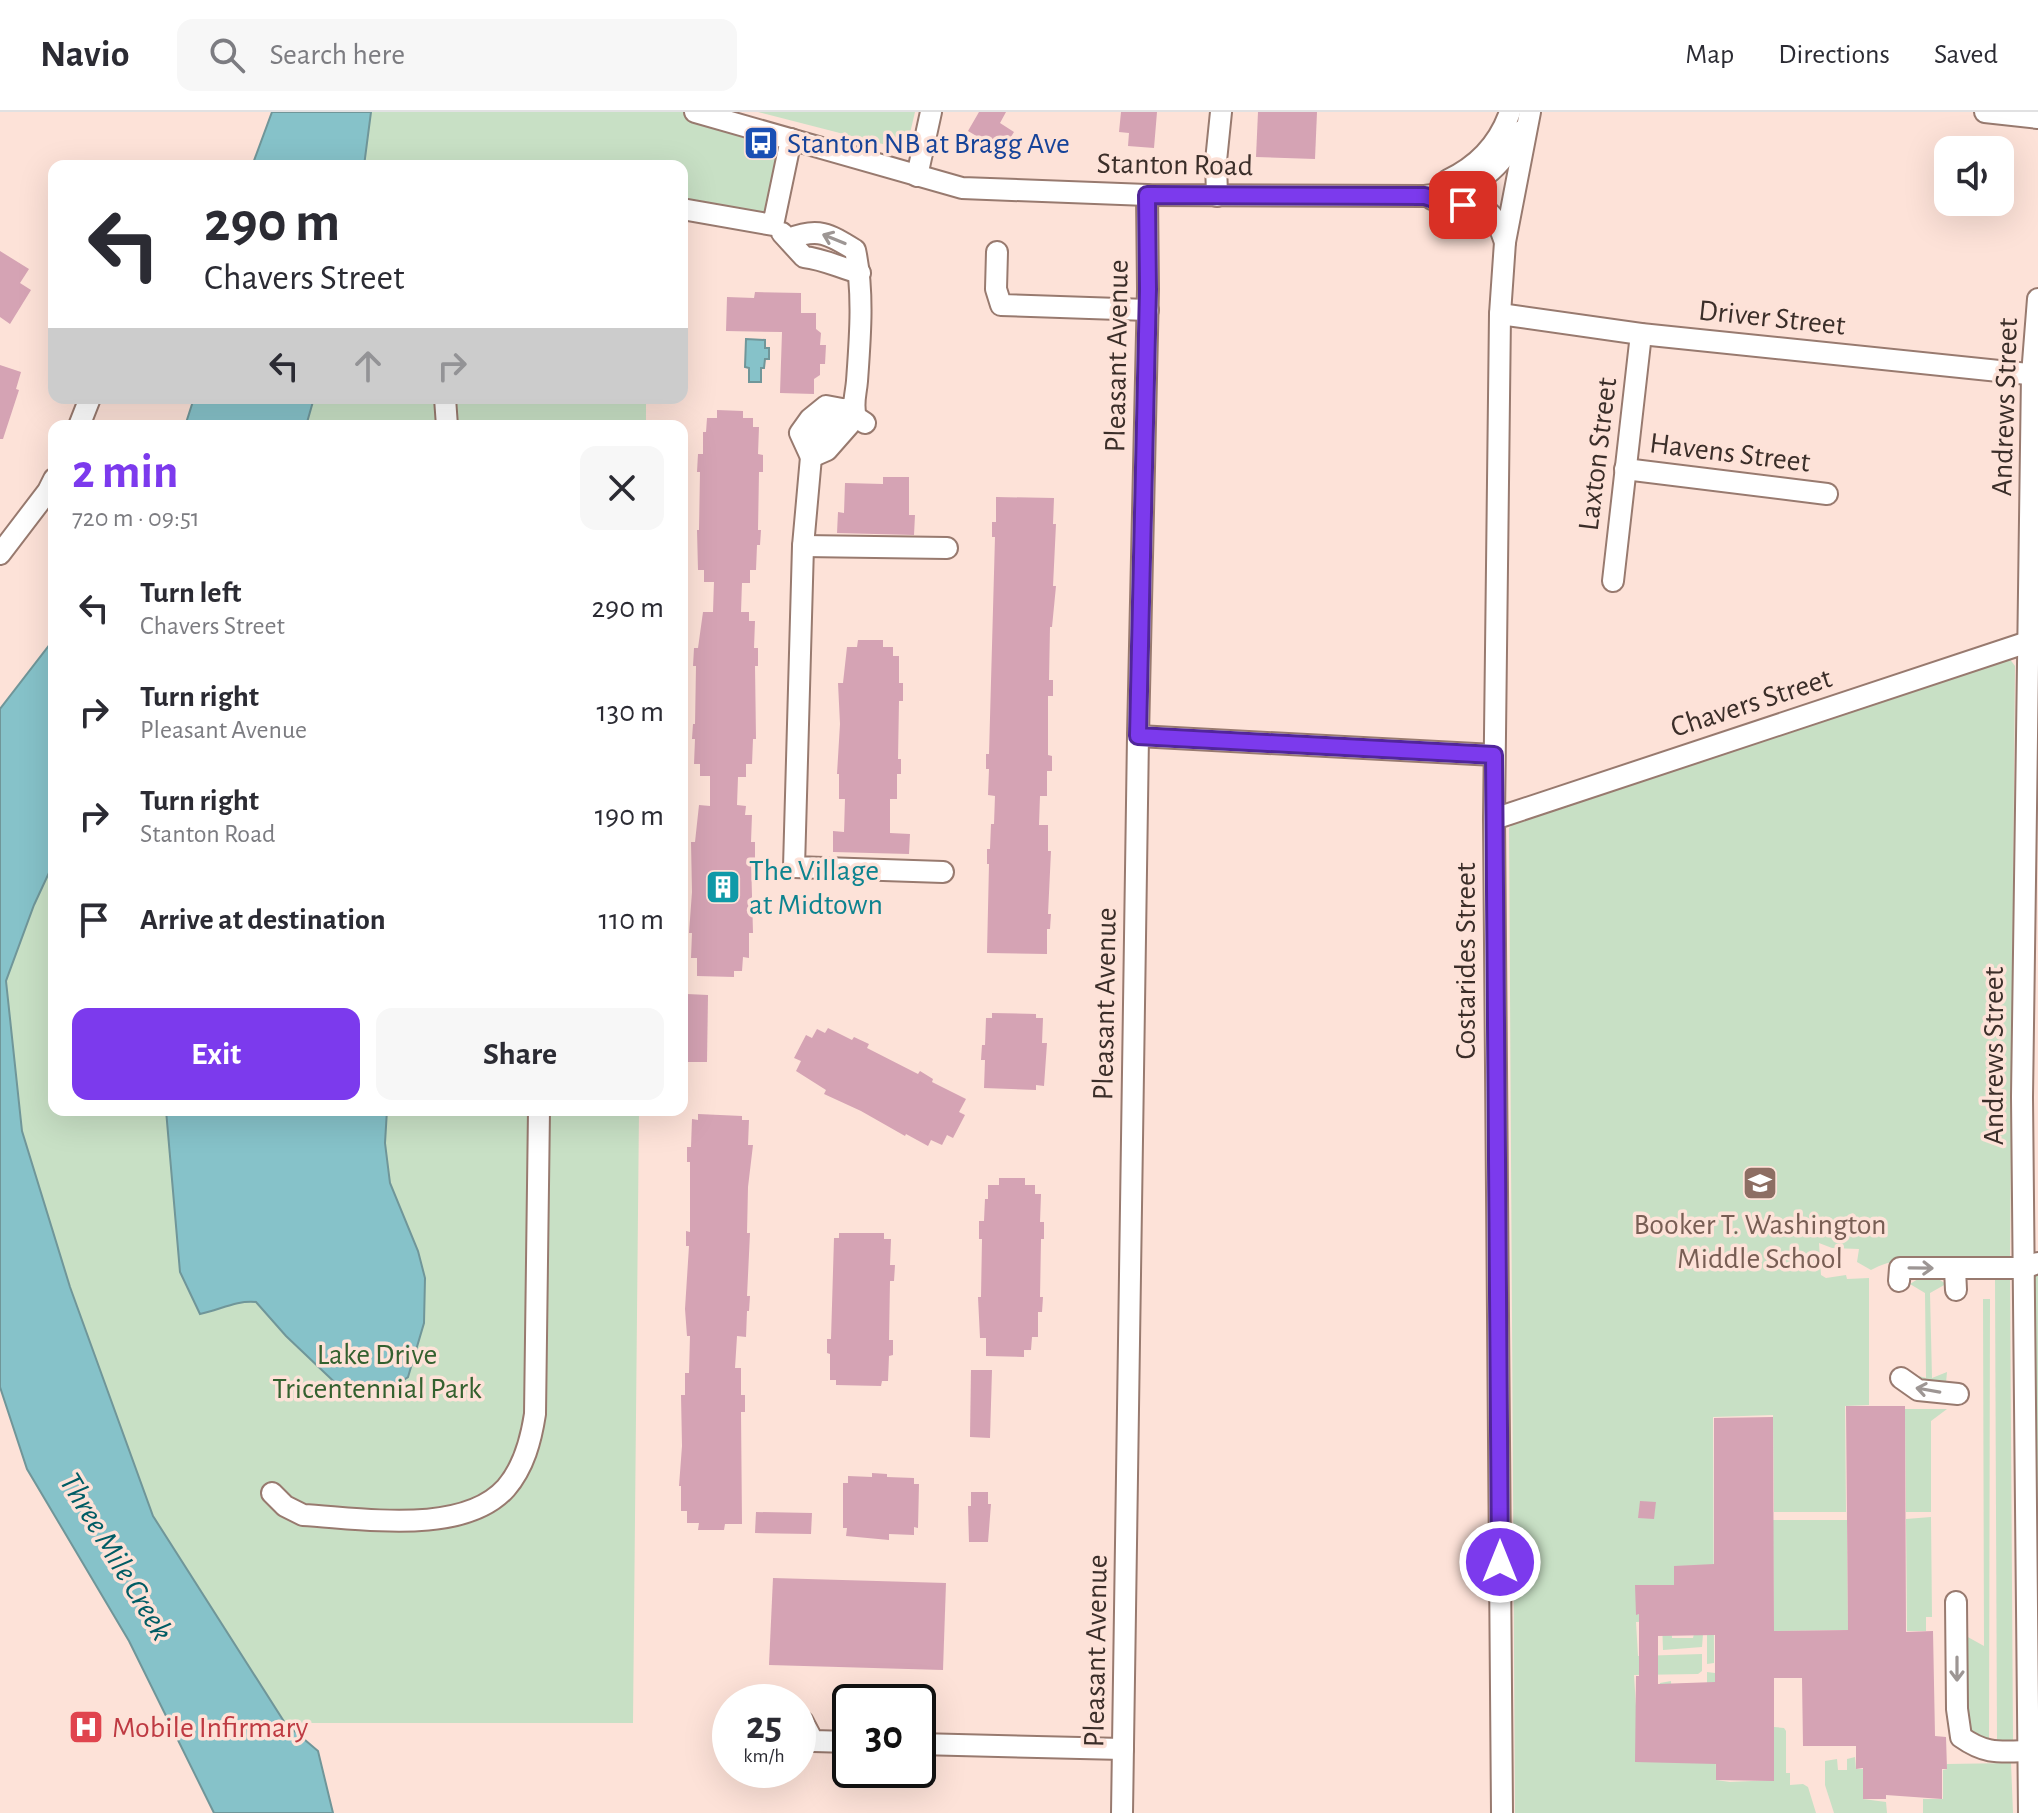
<!DOCTYPE html>
<meta charset="utf-8">
<style>
body{margin:0;font-family:"Alegreya Sans",sans-serif;background:#f7f7f7;color:#2b2b33;height:100vh;display:flex;flex-direction:column;font-size:30px;white-space:nowrap}
*{box-sizing:border-box;margin:0}
p{font-size:26px;color:#7c7c81}
.icon{flex:none;width:44px;height:44px;fill:none;stroke:currentColor;stroke-width:2;stroke-linecap:round;stroke-linejoin:round}
.map{position:relative;flex:1;overflow:hidden}
.details{position:absolute;left:48px;top:308px;width:640px;height:696px;display:flex;flex-direction:column;background:#fff;border-radius:16px;box-shadow:0 8px 32px #0002}
.details>*{flex:none}
.top-card{position:absolute;left:48px;top:48px;width:640px;height:244px;border-radius:16px;box-shadow:0 8px 32px #0002;background:#fff;color:#2b2b33;overflow:hidden}
.controls{position:absolute;left:1934px;top:24px;display:grid;gap:16px}
.controls a{display:grid;place-items:center;width:80px;height:80px;border-radius:16px;background:#fff;box-shadow:0 8px 32px #0002;font-size:40px}
.speed{position:absolute;left:712px;top:1572px;display:flex;gap:16px;font-size:40px;font-weight:700;text-align:center}
.speed>*{display:grid;place-content:center;width:104px;height:104px;border-radius:50%;background:#fff;box-shadow:0 8px 32px #0002;line-height:1}
.speed small{font-size:20px;font-weight:400}
.speed .limit{border:4px solid #111;border-radius:12px;background:#fff;color:#111}
.pin{position:absolute;display:grid;place-items:center;width:68px;height:68px;color:#fff;margin:-34px;border-radius:16px;box-shadow:0 4px 12px #0006}
.me{position:absolute;width:88px;margin:-44px;rotate:0deg;stroke-linejoin:round;filter:drop-shadow(0 0 6px #0008)}
.turn{display:flex;align-items:center;gap:28px;height:168px;padding:0 24px;font-size:36px}
.turn .icon{width:104px;height:104px;stroke-width:2.5}
.turn b{display:block;font-size:56px;line-height:68px}
.lanes{display:flex;align-items:center;height:76px;padding:0 24px;background:#0003;justify-content:center;gap:40px;direction:ltr}
.lanes .off{opacity:.35}
.round{display:grid;place-items:center;flex:none;width:84px;height:84px;border-radius:16px;background:#f7f7f7}
.headline{display:flex;align-items:center;justify-content:space-between;height:136px;padding:0 24px}
h1{font-size:48px;font-weight:700;line-height:60px;color:#7c3aed}
.primary-button{display:flex;gap:16px;margin-top:auto;padding:16px 24px}
.primary-button a{flex:1;height:92px;border-radius:16px;background:#7c3aed;color:#fff;font-size:32px;font-weight:700;line-height:92px;text-align:center}
.primary-button a+a{background:#f7f7f7;color:#2b2b33}
ul{padding:0;list-style:none}
li{display:flex;align-items:center;gap:24px;height:104px;padding:0 24px}
li div{flex:1}
li b{display:block;font-size:30px}
li em{font-style:normal}
header{display:flex;align-items:center;gap:48px;box-sizing:border-box;height:112px;padding:0 40px;background:#fff;border-bottom:2px solid #e1e1e2}
header strong{font-size:38px}
nav{display:flex;gap:44px;margin-inline-start:auto;font-size:28px}
.search{width:560px;height:72px;background:#f7f7f7;display:flex;align-items:center;gap:20px;box-sizing:border-box;padding:0 28px;border-radius:16px;color:#7c7c81;font-size:30px}
.map>svg:first-child{display:block}
</style>
<header>
<strong>Navio</strong>
<div class="search"><svg class="icon" aria-label="search" viewBox="0 0 24 24"><circle cx="10" cy="10" r="6"/><path d="M15 15l6 6"/></svg>Search here</div>
<nav><a>Map</a><a>Directions</a><a>Saved</a></nav>
</header>
<div class="map">
<svg width="2038" height="1701" viewBox="0 0 2038 1701">
<rect width="100%" height="100%" fill="#fde2d8"/>
<g fill="#c8e0c5">
<polygon points="371,0 695,0 791,27 773,113 682,97 682,54 364,54"/>
<polygon points="758,0 915,0 906,38"/>
<polygon points="314,286 646,286 646,314 306,314"/>
<path d="M2003,545L2009,546L2015,554L2010,1147C1969,1146 1907,1138 1871,1158L1857,1150L1859,1137L1832,1136L1819,1131L1821,1163L1826,1166L1846,1163L1847,1167L1869,1166V1293L1845,1294L1846,1400H1774L1773,1303L1713,1305L1714,1551L1707,1552V1517L1671,1494L1672,1526H1693L1694,1522H1703L1702,1535L1663,1538L1662,1509L1636,1510L1638,1544L1702,1542V1559L1698,1562L1634,1563L1636,1594L1659,1593L1660,1571L1671,1569L1672,1602L1707,1598V1560L1715,1561L1716,1668L1730,1670L1774,1668V1615L1784,1616L1786,1619V1661H1790V1673L1803,1672L1808,1675L1816,1701H1515L1509,716L1513,712Z"/>
<polygon points="54,750 54,998 639,998 633,1611 285,1611 153,1404 70,1175 22,1019 6,869 34,793"/>
<polygon points="2038,1159 2038,1489 2032,1162"/>
<polygon points="1921,1165 1937,1166 1946,1172 1930,1181 1932,1266 1947,1260 1946,1271 1927,1271 1911,1262 1926,1266 1925,1181 1910,1172"/>
<polygon points="1995,1165 2010,1166 2013,1628 1997,1628"/>
<polygon points="1983,1187 1990,1187 1989,1629 1970,1619 1966,1582 1966,1524 1984,1534"/>
<polygon points="1905,1297 1947,1297 1931,1309 1931,1400 1906,1400"/>
<polygon points="1931,1405 1932,1505 1926,1505 1926,1519 1907,1519 1906,1407"/>
<polygon points="1773,1408 1847,1408 1848,1518 1774,1519"/>
<polygon points="1855,1645 1856,1657 1863,1657 1863,1687 1886,1690 1887,1701 1834,1701 1825,1673 1825,1649 1837,1647 1838,1658 1847,1658 1847,1647"/>
<polygon points="2011,1651 2013,1701 1923,1701 1923,1687 1943,1687 1943,1658 1947,1657 1947,1652"/>
</g>
<g fill="#86c2c9" stroke="#709699" stroke-width="2">
<polygon points="272,0 371,0 364,54 252,54"/>
<polygon points="746,227 765,228 765,236 769,236 769,247 765,247 764,256 761,256 761,270 749,270 749,256 745,255"/>
<polygon points="194,286 314,286 306,314 185,314"/>
<polygon points="54,527 54,750 34,793 6,869 22,1019 70,1175 153,1404 285,1611 318,1639 333,1701 214,1701 129,1529 27,1357 0,1275 0,597"/>
<path d="M166,998H387L385,1031L390,1071L418,1139L425,1166L424,1211L408,1265L380,1284L347,1282L286,1224L256,1190C236,1188 220,1198 200,1202L180,1160Z"/>
</g>
<g fill="#d5a3b4" fill-rule="evenodd">
<polygon points="979,0 1006,0 1000,11 1014,20 1002,39 968,19"/>
<polygon points="1121,0 1157,0 1154,36 1128,34 1129,21 1119,20"/>
<polygon points="1258,0 1317,0 1315,47 1256,45"/>
<polygon points="0,139 29,157 20,171 31,178 10,212 0,205"/>
<polygon points="755,180 801,181 801,201 816,201 816,217 821,221 820,233 826,233 825,252 820,252 820,263 814,267 814,282 780,281 782,220 726,219 727,185 754,186"/>
<polygon points="0,253 21,260 16,277 19,278 3,327 0,327"/>
<polygon points="717,298 743,299 743,306 753,306 753,315 759,315 758,342 763,343 763,360 759,360 758,418 761,418 760,433 757,433 756,458 750,458 750,471 742,471 741,500 749,500 749,509 755,509 754,536 758,536 758,554 755,554 756,627 753,627 752,652 746,652 746,665 738,665 737,693 746,694 745,703 752,703 751,730 755,730 755,748 751,747 753,821 749,821 749,846 743,845 742,859 734,859 734,865 697,864 697,846 691,846 692,821 689,821 692,780 691,730 695,730 699,693 710,694 710,664 700,664 700,652 694,652 695,627 692,627 693,612 695,612 696,554 693,554 694,536 698,536 703,500 713,500 714,470 704,470 704,458 698,458 697,418 699,418 700,360 697,360 698,342 703,342 703,320 706,320 707,306 717,306"/>
<polygon points="883,365 909,365 909,403 915,403 914,423 837,421 838,400 844,401 845,371 883,372"/>
<polygon points="996,385 1054,386 1053,412 1056,412 1053,474 1056,474 1052,515 1050,515 1049,568 1053,568 1053,584 1048,584 1048,643 1052,644 1052,659 1047,659 1047,684 1040,684 1039,713 1048,713 1048,739 1051,739 1048,802 1051,802 1050,817 1047,817 1047,842 987,841 989,752 987,752 987,737 990,737 991,712 994,712 995,684 988,683 989,657 986,657 986,642 989,642 995,425 992,425 992,410 996,410"/>
<polygon points="858,528 883,528 883,535 893,535 893,544 899,544 899,571 903,571 903,589 899,589 898,647 901,647 901,662 897,662 897,687 890,687 890,721 910,722 909,742 833,740 833,719 844,720 845,687 839,687 839,662 837,662 840,612 838,571 843,571 847,535 857,535"/>
<polygon points="687,882 708,883 707,950 686,950"/>
<polygon points="992,901 1036,902 1036,906 1043,906 1042,931 1047,931 1044,974 1036,973 1036,978 984,976 985,948 981,948 982,933 985,933 986,906 992,906"/>
<polygon points="828,916 852,928 854,925 869,932 867,936 918,962 920,959 933,967 932,970 966,987 959,1000 965,1003 953,1026 947,1023 942,1033 931,1028 928,1034 906,1022 905,1024 861,999 824,982 826,978 796,959 801,949 794,946 806,923 812,926 817,917 825,921"/>
<polygon points="698,1002 742,1004 742,1008 749,1008 748,1033 753,1033 748,1075 747,1121 750,1121 747,1184 750,1184 749,1199 747,1199 746,1225 737,1224 735,1256 741,1256 741,1283 745,1283 745,1300 741,1300 742,1412 725,1412 724,1418 698,1418 699,1411 687,1411 687,1399 681,1399 681,1374 679,1374 682,1334 681,1283 685,1283 685,1261 689,1261 690,1224 687,1224 685,1197 689,1134 686,1134 686,1119 690,1120 690,1050 687,1050 687,1035 691,1035 692,1007 698,1008"/>
<polygon points="999,1066 1025,1066 1025,1073 1035,1073 1035,1082 1041,1082 1040,1110 1044,1110 1044,1127 1041,1127 1040,1185 1043,1185 1042,1200 1038,1200 1038,1225 1032,1225 1031,1238 1024,1238 1024,1245 986,1244 986,1226 980,1226 978,1185 981,1185 982,1127 979,1127 979,1109 984,1109 985,1087 988,1087 988,1073 999,1073"/>
<polygon points="839,1121 884,1121 884,1127 891,1127 890,1153 895,1153 894,1169 890,1169 889,1228 893,1228 893,1243 889,1244 888,1269 882,1269 881,1274 836,1273 836,1268 830,1268 830,1242 827,1241 827,1227 831,1227 834,1126 839,1126"/>
<polygon points="971,1258 992,1258 990,1326 970,1325"/>
<path d="M1846,1294H1905L1906,1520L1933,1519L1935,1624L1946,1625L1947,1657H1942V1687L1886,1683V1687H1863V1656L1856,1657V1634H1803L1802,1566H1774V1669L1716,1668V1652L1635,1650L1636,1564H1639V1502L1636,1503L1635,1473H1674V1454L1714,1452V1306L1773,1305L1774,1519L1848,1518ZM1715,1523V1570L1658,1572V1524Z"/>
<polygon points="872,1361 887,1362 887,1365 914,1366 914,1372 919,1372 918,1416 914,1415 914,1423 889,1422 889,1428 846,1424 847,1416 843,1416 843,1371 848,1371 848,1364 872,1365"/>
<polygon points="971,1380 988,1380 988,1392 991,1392 988,1430 969,1430 968,1394 971,1394"/>
<polygon points="1640,1389 1656,1390 1654,1407 1638,1406"/>
<polygon points="756,1400 812,1401 811,1422 755,1421"/>
<polygon points="773,1466 946,1471 943,1558 769,1553"/>
</g>
<g fill="none" stroke-linecap="round" stroke-linejoin="round">
<g stroke="#987a6f" stroke-width="24">
<g id="minor">
<path d="M695,0L962,76L1147,83L1425,84C1474,77 1497,63 1521,19"/>
<polyline points="1985,0 2038,6"/>
<polyline points="917,64 931,0"/>
<path d="M1448,68C1478,54 1499,32 1510,0"/>
<polyline points="1217,84 1216,49 1221,0"/>
<path d="M1432,87C1472,102 1488,79 1505,130"/>
<polyline points="682,97 773,113 791,27"/>
<path d="M782,121L804,145C824,147 840,156 860,161"/>
<path d="M789,127C818,115 829,122 855,138C864,179 860,227 857,269C856,282 852,292 856,305L865,311"/>
<polyline points="997,140 996,177 1001,193 1148,198"/>
<polyline points="1500,202 1641,222 2038,263"/>
<polyline points="445,286 447,314"/>
<path d="M852,295C833,299 815,326 811,345L803,434L794,755L943,760"/>
<polyline points="79,314 90,286"/>
<polyline points="811,345 800,321 810,307 826,294 842,297"/>
<polyline points="811,345 827,338 856,305"/>
<polyline points="1625,357 1827,382"/>
<polyline points="803,434 947,436"/>
<polyline points="0,442 48,379 54,367"/>
<polyline points="1613,469 1641,222"/>
<polyline points="1138,624 1494,643"/>
<polyline points="1494,707 2028,530"/>
<polyline points="1955,1157 1956,1178"/>
<polyline points="1899,1169 1900,1156 2024,1156 2038,1151"/>
<polyline points="1901,1266 1918,1278 1958,1282"/>
<path d="M272,1381L285,1394L303,1403C361,1406 463,1424 506,1376C524,1355 531,1328 535,1302L539,998"/>
<path d="M1956,1490L1957,1597L1961,1625C1985,1642 1998,1640 2027,1639"/>
<polyline points="803,1610 813,1629 850,1630"/>
<polyline points="918,1632 1123,1637"/>
<polyline points="1122,1701 1138,624 1148,177 1147,83"/>
<polyline points="1502,1701 1494,707 1500,202 1505,130 1530,0"/>
<polyline points="2029,1701 2022,985 2032,263 2038,187"/>
</g>
</g>
<use href="#minor" stroke="#fff" stroke-width="20"/>
</g>
<defs><path id="oneway-shaft" d="M-6 0H5M1.5-3L5.5 0L1.5 3" fill="none" stroke-width="1.6" stroke-linecap="round" stroke-linejoin="round" transform="scale(2)"/></defs>
<g stroke="#9d9694">
<use href="#oneway-shaft" transform="translate(834 127) rotate(-158)"/>
<use href="#oneway-shaft" transform="translate(1921 1156) rotate(1)"/>
<use href="#oneway-shaft" transform="translate(1928 1278) rotate(-170)"/>
<use href="#oneway-shaft" transform="translate(1957 1557) rotate(90)"/>
</g>
<g fill="none" stroke-linecap="round" stroke-linejoin="round">
<g stroke="#51269a" stroke-width="20">
<polyline id="route" points="1463,93 1447,92 1425,84 1147,83 1148,177 1138,624 1494,643 1500,1450"/>
</g>
<use href="#route" stroke="#7c3aed" stroke-width="14"/>
</g>
<defs>
<g id="bus-square" transform="scale(1.8)"><rect x="-9" y="-9" width="18" height="18" rx="4" fill="#1a4fb4" stroke="#fde2d8"/><path d="M-5-6H5V4H4V6H2V4H-2V6H-4V4H-5ZM-3.5-4V0h7V-4ZM-3.5 1.2v1.5H-2V1.2ZM2 1.2v1.5H3.5V1.2Z" fill="#fff"/></g>
<g id="building-square" transform="scale(1.8)"><rect x="-9" y="-9" width="18" height="18" rx="4" fill="#0f9aa8" stroke="#fde2d8"/><path d="M-4-6H4V6H1V3H-1V6H-4ZM-2.5-4.3h1.7v1.8h-1.7ZM.8-4.3h1.7v1.8H.8ZM-2.5-1h1.7V.8h-1.7ZM.8-1h1.7V.8H.8Z" fill="#fff"/></g>
<g id="school-square" transform="scale(1.8)"><rect x="-9" y="-9" width="18" height="18" rx="4" fill="#8d6e63" stroke="#fde2d8"/><path d="M0-5L7-2L0 1L-7-2ZM-4 1L0 2.5L4 1V4Q0 6-4 4Z" fill="#fff"/></g>
<g id="hospital-square" transform="scale(1.8)"><rect x="-9" y="-9" width="18" height="18" rx="4" fill="#e0444e" stroke="#fde2d8"/><path d="M-5-5h3v3.5h4V-5h3V5h-3V1.5h-4V5h-3Z" fill="#fff"/></g>
</defs>
<g fill-rule="evenodd">
<use href="#bus-square" x="761" y="31"/>
<use href="#building-square" x="723" y="775"/>
<use href="#school-square" x="1760" y="1071"/>
<use href="#hospital-square" x="86" y="1615"/>
</g>
<g text-anchor="middle" stroke-width="7" stroke-linejoin="round" paint-order="stroke">
<g font-size="30" fill="#164399" stroke="#fde2d8" text-anchor="start">
<text x="787" y="41">Stanton NB at Bragg Ave</text>
</g>
<g font-size="30" fill="#3b2e29" stroke="#fde2d8">
<text transform="translate(1175 52) rotate(1)" y="10">Stanton Road</text>
<text transform="translate(1772 205) rotate(6)" y="10">Driver Street</text>
<text transform="translate(1116 244) rotate(-89)" y="10">Pleasant Avenue</text>
<text transform="translate(2004 295) rotate(-88)" y="10">Andrews Street</text>
<text transform="translate(1730 340) rotate(7)" y="10">Havens Street</text>
<text transform="translate(1597 342) rotate(-83)" y="10">Laxton Street</text>
<text transform="translate(1751 590) rotate(-18)" y="10">Chavers Street</text>
<text transform="translate(1465 849) rotate(-90)" y="10">Costarides Street</text>
<text transform="translate(1104 892) rotate(-89)" y="10">Pleasant Avenue</text>
<text transform="translate(1993 944) rotate(-90)" y="10">Andrews Street</text>
<text transform="translate(1095 1539) rotate(-89)" y="10">Pleasant Avenue</text>
</g>
<g font-size="30" fill="#0d838f" stroke="#fde2d8" text-anchor="start">
<text x="749" y="768">The Village<tspan x="749" dy="34">at Midtown</tspan></text>
</g>
<g font-size="30" fill="#785e54" stroke="#fde2d8">
<text x="1760" y="1122">Booker T. Washington<tspan x="1760" dy="34">Middle School</tspan></text>
</g>
<g font-size="30" fill="#34612f" stroke="#fde2d8">
<text x="377" y="1252">Lake Drive<tspan x="377" dy="34">Tricentennial Park</tspan></text>
</g>
<g font-size="30" fill="#be3a42" stroke="#fde2d8" text-anchor="start">
<text x="112" y="1625">Mobile Infirmary</text>
</g>
<g font-size="32" font-style="italic" fill="#005c64" stroke="#fde2d8">
<text transform="translate(117 1444) rotate(59)" y="11">Three Mile Creek</text>
</g>
</g>
</svg>
<div class="controls">
<a><svg class="icon" aria-label="sound" viewBox="0 0 24 24"><path d="M4 9h4l5-4v14l-5-4H4zM17 9q2 3 0 6"/></svg></a>
</div>
<div class="speed"><div>25<small>km/h</small></div><div class="limit">30</div></div>
<div class="pin" style="left:1463px;top:93px;background:#d93025"><svg class="icon" aria-label="arrive" viewBox="0 0 24 24"><path d="M6 21V4h12l-3 4 3 4H6"/></svg></div>
<svg class="me" style="left:1500px;top:1450px" viewBox="-20 -20 40 40"><circle r="17" fill="#7c3aed" stroke="#fff" stroke-width="3"/><path d="M0-11L8 9 0 5-8 9z" fill="#fff"/></svg>
<div class="top-card">
<div class="turn"><svg class="icon" aria-label="left" viewBox="0 0 24 24"><path d="M17 20v-9H6M10 6l-5 5 5 5"/></svg><div><b>290 m</b>Chavers Street</div></div>
<div class="lanes"><svg class="icon" aria-label="left" viewBox="0 0 24 24"><path d="M17 20v-9H6M10 6l-5 5 5 5"/></svg><svg class="icon off" aria-label="ahead" viewBox="0 0 24 24"><path d="M12 20V5M6 11l6-6 6 6"/></svg><svg class="icon off" aria-label="right" viewBox="0 0 24 24"><path d="M7 20v-9h11M14 6l5 5-5 5"/></svg></div>
</div>
<section class="details">
<div class="headline"><div><h1>2 min</h1><p>720 m · 09:51</p></div><a class="round"><svg class="icon" aria-label="close" viewBox="0 0 24 24"><path d="M6 6l12 12M18 6L6 18"/></svg></a></div>
<ul>
<li><svg class="icon" aria-label="left" viewBox="0 0 24 24"><path d="M17 20v-9H6M10 6l-5 5 5 5"/></svg><div><b>Turn left</b><p>Chavers Street</p></div><em>290 m</em></li>
<li><svg class="icon" aria-label="right" viewBox="0 0 24 24"><path d="M7 20v-9h11M14 6l5 5-5 5"/></svg><div><b>Turn right</b><p>Pleasant Avenue</p></div><em>130 m</em></li>
<li><svg class="icon" aria-label="right" viewBox="0 0 24 24"><path d="M7 20v-9h11M14 6l5 5-5 5"/></svg><div><b>Turn right</b><p>Stanton Road</p></div><em>190 m</em></li>
<li><svg class="icon" aria-label="arrive" viewBox="0 0 24 24"><path d="M6 21V4h12l-3 4 3 4H6"/></svg><div><b>Arrive at destination</b></div><em>110 m</em></li>
</ul>
<div class="primary-button"><a>Exit</a><a>Share</a></div>
</section>
</div>
